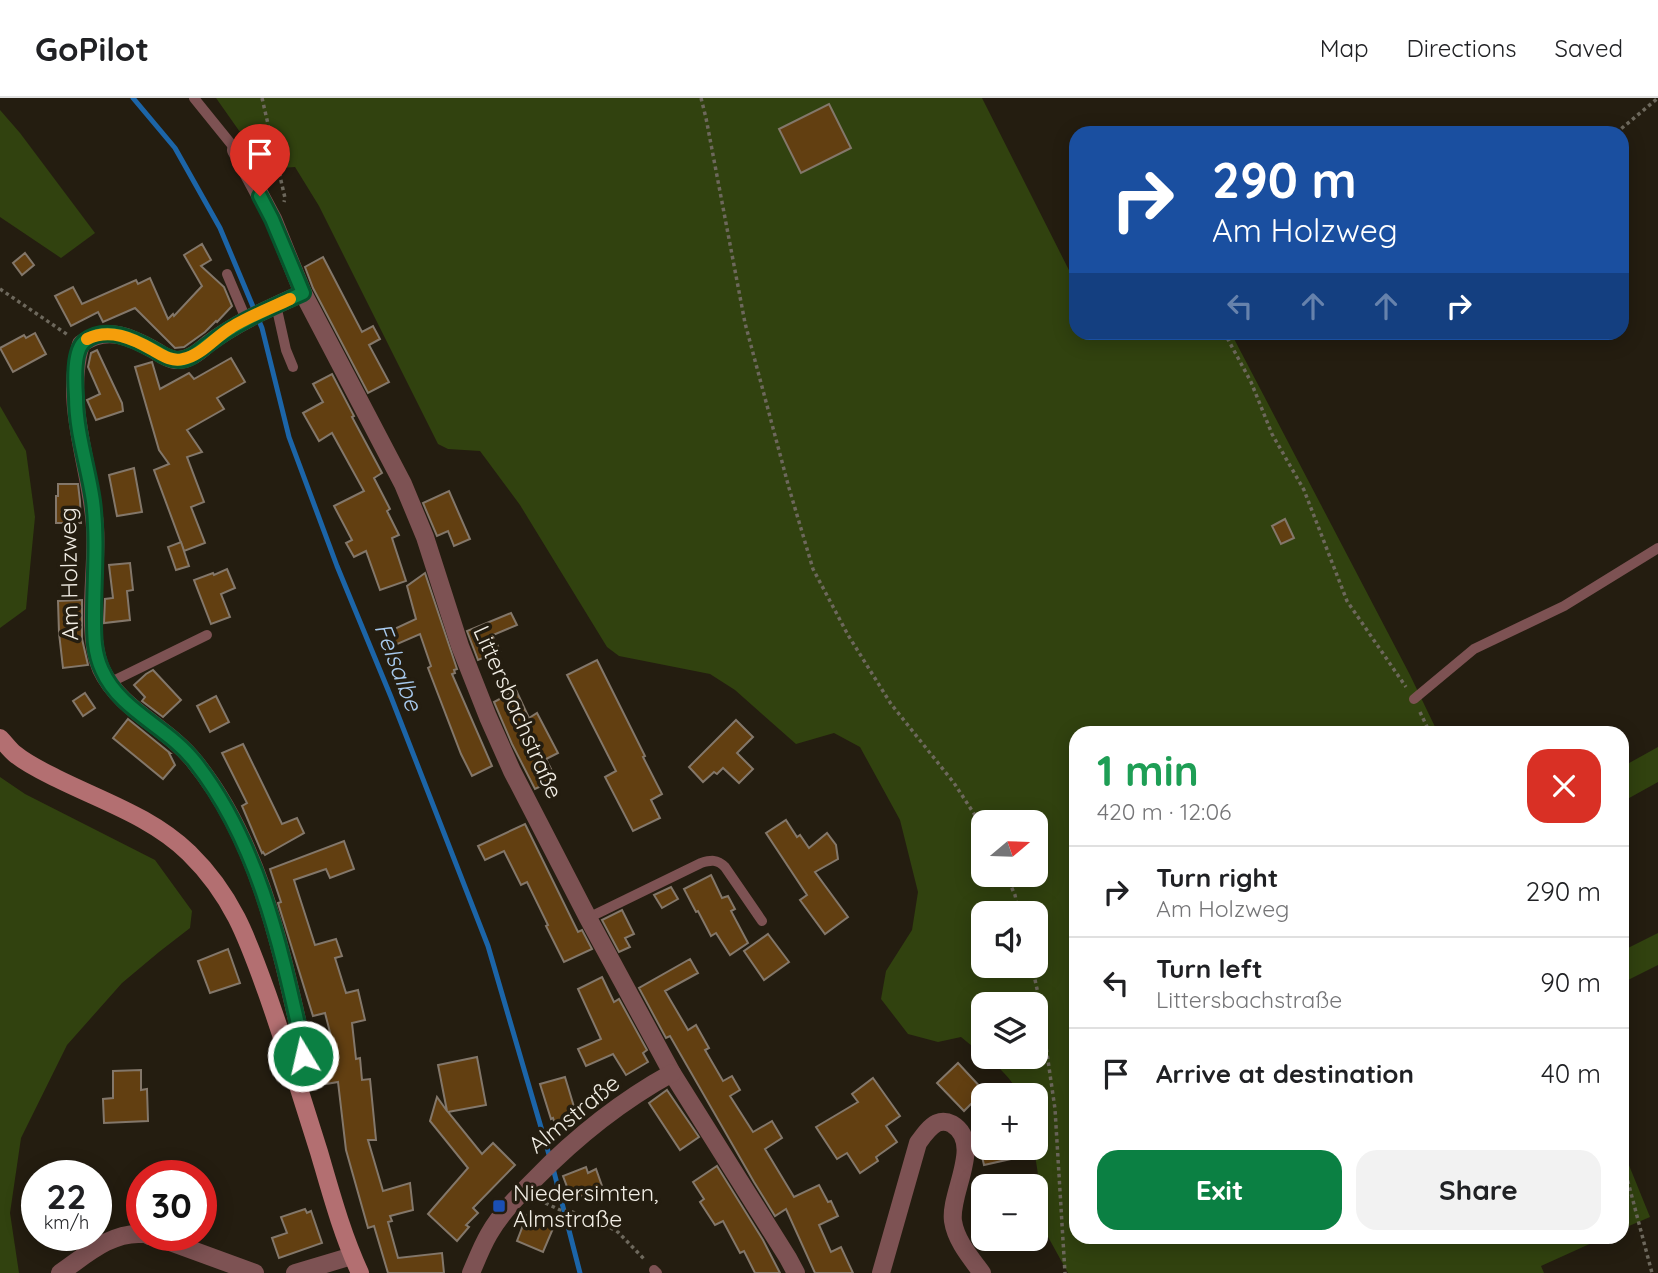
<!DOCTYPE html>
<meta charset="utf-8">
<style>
body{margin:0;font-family:Quicksand,sans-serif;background:#f2f2f2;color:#202124;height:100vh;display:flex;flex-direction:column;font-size:26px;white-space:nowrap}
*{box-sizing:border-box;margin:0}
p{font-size:23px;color:#757577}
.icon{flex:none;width:38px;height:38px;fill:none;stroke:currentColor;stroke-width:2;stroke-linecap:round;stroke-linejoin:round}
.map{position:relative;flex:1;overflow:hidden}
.panel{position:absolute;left:1069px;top:628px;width:560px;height:518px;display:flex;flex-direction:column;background:#fff;border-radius:21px;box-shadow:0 4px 18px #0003}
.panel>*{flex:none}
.hud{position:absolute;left:1069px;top:28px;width:560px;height:214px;border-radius:21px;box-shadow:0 4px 18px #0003;background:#1a4fa0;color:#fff;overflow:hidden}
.needle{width:46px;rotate:71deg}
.tools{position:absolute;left:971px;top:712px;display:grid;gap:14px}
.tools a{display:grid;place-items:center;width:77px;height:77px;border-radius:14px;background:#fff;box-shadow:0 4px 18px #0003;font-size:35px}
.speed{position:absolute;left:21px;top:1062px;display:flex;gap:14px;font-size:35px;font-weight:700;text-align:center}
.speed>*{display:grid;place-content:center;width:91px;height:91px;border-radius:50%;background:#fff;box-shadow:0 4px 18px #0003;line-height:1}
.speed small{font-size:18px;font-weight:400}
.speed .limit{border:10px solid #d22;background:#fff;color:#111}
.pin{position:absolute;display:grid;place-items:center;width:60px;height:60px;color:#fff;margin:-72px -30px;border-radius:50% 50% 50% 0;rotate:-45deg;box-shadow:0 0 7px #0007}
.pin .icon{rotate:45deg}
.me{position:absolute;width:77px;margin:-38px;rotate:351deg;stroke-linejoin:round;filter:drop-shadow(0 0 5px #0008)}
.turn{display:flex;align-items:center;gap:24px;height:147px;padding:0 28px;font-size:32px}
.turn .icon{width:91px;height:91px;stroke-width:2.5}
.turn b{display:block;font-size:49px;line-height:60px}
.lanes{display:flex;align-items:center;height:66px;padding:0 28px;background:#0003;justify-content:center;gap:35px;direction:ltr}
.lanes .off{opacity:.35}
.round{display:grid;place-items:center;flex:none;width:74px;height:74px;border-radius:21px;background:#f2f2f2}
.summary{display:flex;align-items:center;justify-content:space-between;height:119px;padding:0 28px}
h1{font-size:42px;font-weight:700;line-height:52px;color:#1e9e55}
.button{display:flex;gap:14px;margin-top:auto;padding:14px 28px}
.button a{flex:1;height:80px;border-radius:21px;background:#0b8043;color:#fff;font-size:28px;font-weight:700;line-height:80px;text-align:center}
.button a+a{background:#f2f2f2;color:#202124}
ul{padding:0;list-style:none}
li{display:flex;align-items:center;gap:21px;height:91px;padding:0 28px;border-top:2px solid #e0e0e0}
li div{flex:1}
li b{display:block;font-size:26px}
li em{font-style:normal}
header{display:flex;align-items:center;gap:42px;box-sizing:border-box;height:98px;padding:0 35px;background:#fff;border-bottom:2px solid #e0e0e0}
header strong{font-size:33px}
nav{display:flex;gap:38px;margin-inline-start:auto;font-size:24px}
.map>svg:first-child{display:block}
</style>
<header>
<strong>GoPilot</strong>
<nav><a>Map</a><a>Directions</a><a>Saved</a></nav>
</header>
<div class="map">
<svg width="1658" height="1175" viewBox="0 0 1658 1175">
<rect width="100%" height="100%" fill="#241d10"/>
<g fill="#31420f" fill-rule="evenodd">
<path d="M216,0H982L1076,186V234L1231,235L1410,577L1438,635H1076V1139H1605L1541,1168L1544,1175H1068L1047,1137L1034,1050H1036V998L1019,997C1013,982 999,969 986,959H1036V906H984L983,957L961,939L938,944L908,936L881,901L886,873L912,832L918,794L900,722L860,649L834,635L796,646L735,592L710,576L619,558L607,549L520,407L480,353L448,351L438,346L319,108L295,69L266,71ZM984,724H1036V777H984ZM984,816H1036V868H984Z"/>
<polygon points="0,12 20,35 95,135 61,160 0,119"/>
<polygon points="0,308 26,353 35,419 26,511 0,530"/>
<polygon points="1658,649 1658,684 1622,704 1622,669"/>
<polygon points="0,679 25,696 155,762 192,813 190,830 159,854 122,885 67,947 21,1040 10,1115 19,1175 0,1175"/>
<polygon points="1658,835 1658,867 1622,885 1622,853"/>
<polygon points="1622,1050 1650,1119 1622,1131"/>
</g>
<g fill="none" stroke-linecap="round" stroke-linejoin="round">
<g stroke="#1c65a8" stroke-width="5">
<polyline points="133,0 175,50 220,130 262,230 289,339 337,468 391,599 488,848 550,1060"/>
<polyline points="553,1070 580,1175"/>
</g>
</g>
<g fill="#623f11" stroke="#83776a" stroke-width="2">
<polygon points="829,6 851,50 801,75 779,31"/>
<polygon points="202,146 211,162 201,168 224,189 232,208 217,224 216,223 205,234 184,249 175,250 135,210 103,224 98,214 71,228 55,198 73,189 82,206 136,182 138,186 150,180 168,221 173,216 174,218 202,188 184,157"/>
<polygon points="25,155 34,167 22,177 13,165"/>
<polygon points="323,159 362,234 373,228 380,241 369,247 389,284 368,295 313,190 305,169"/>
<polygon points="35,235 46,256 13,274 0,250 24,237 26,240"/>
<polygon points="97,252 122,305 123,313 96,322 87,302 100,296 88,269 91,255"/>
<polygon points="231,260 245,284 217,300 224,311 187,332 202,354 187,359 204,404 191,409 205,445 184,453 154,372 169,366 159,352 135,269 152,264 160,291 189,275 194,281"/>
<polygon points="332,276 354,318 352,319 382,375 374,380 390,411 387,413 399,437 392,440 406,483 380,492 366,453 354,459 346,445 352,442 334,408 364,393 332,335 319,343 303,315 323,304 313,286"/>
<polygon points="134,370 142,414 117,418 109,377"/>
<polygon points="58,386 78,386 80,403 81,425 56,425 56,398 58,398"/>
<polygon points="449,393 470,441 454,448 448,433 437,438 423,405"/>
<polygon points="1285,421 1294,440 1281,446 1272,428"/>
<polygon points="181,444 189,468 176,472 168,449"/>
<polygon points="130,465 133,492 127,493 130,522 104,525 105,501 113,500 109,467"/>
<polygon points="227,471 235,490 221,496 230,519 211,526 194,482 213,475 214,477"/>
<polygon points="425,475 457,571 454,572 455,575 452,576 492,668 472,678 461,656 428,570 431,568 420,536 395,547 390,533 416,521 407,488"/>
<polygon points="82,502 82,541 88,567 63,570 59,535 58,503"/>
<polygon points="511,515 517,527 493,537 500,553 478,562 467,533"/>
<polygon points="597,562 645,658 643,659 662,696 651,702 660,720 633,733 605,679 616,673 567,577"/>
<polygon points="153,572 181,602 163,619 142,603 145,599 134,587 146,576"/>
<polygon points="516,592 529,620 537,615 558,655 546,661 556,681 535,691 512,646 494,604"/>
<polygon points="85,595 95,610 83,618 73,603"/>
<polygon points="216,598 229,624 210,634 197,608"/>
<polygon points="128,621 170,655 169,655 175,667 163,681 113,640"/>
<polygon points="736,622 753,639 737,655 753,671 739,685 723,670 717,676 714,674 703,684 689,669"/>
<polygon points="243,646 282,726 297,720 304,735 265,757 263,754 262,755 242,708 247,705 222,655"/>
<polygon points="786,722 797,739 800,737 809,750 827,735 836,747 838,761 815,774 848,819 825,836 800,802 807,797 766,735"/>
<polygon points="525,726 578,834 582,832 592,851 564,864 546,828 548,827 527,784 521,787 504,753 485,762 478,748"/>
<polygon points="344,743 354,771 330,780 326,771 294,782 315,847 336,841 342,858 335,860 346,895 358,892 365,922 352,925 356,961 360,960 362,982 370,981 376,1042 368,1042 383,1093 410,1085 413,1112 390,1118 392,1123 388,1124 398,1160 442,1155 444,1175 388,1175 374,1128 368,1130 346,1052 338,984 326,986 322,948 333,946 325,915 313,918 278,805 281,804 270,771"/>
<polygon points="711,777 722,800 728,798 735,811 731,813 748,845 730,857 716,835 711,838 698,813 696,814 684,791"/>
<polygon points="671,789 678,801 662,810 654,797"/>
<polygon points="622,812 634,836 625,840 630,849 619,854 602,822"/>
<polygon points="768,836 789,864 764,882 744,853"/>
<polygon points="228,851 240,885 210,895 198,863"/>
<polygon points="690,861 698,875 665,893 688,932 696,927 709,950 705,952 723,983 732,978 740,992 730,998 753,1034 772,1023 782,1040 765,1051 794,1099 819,1087 828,1104 831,1103 838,1118 819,1127 831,1154 841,1149 853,1175 815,1175 786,1111 775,1118 754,1084 670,938 666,940 639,890"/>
<polygon points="602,879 614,904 619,901 647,952 643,955 648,964 626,977 613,956 586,968 578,951 601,941 578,891"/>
<polygon points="477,959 486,1007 448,1014 482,1056 493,1045 515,1067 473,1110 478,1115 466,1127 469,1129 457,1143 428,1116 468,1070 430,1023 437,999 447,1013 438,967"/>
<polygon points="958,965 984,993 964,1013 937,985"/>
<polygon points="141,972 141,992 147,991 148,1023 104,1025 103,1001 113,1000 113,973"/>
<polygon points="565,979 578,1022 556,1029 553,1020 551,1021 540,986"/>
<polygon points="873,980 900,1018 886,1028 897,1044 876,1059 878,1063 860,1075 847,1055 837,1061 816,1029 858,1004 852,996"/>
<polygon points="667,992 699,1039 680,1052 649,1005"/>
<polygon points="980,1050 1032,1050 1033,1056 984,1067"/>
<polygon points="717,1068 763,1142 780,1175 755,1175 744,1153 740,1155 723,1123 715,1127 700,1104 704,1101 693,1084"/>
<polygon points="586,1069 588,1075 596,1071 602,1088 594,1091 595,1093 572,1102 563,1078"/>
<polygon points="305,1111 307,1115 311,1113 322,1145 279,1160 272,1140 287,1135 281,1119"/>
<polygon points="527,1117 554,1128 543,1154 517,1143"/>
</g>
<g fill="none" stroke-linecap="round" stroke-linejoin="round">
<g stroke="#6d685c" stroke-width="3.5" stroke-dasharray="3.5 3.5" stroke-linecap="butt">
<polyline points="262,0 285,100 284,104"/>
<polyline points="701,0 706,20 745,225 789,390 813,471 848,537 891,606 954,685 984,731"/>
<polyline points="1616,35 1658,0"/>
<polyline points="0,191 68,237"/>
<polyline points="1224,234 1251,284 1272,336 1304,392 1347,503 1406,589"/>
<polyline points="1420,614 1430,635"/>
<polyline points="1006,777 1015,797 1019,816"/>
<polyline points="1032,868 1039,900 1055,1011 1065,1175"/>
<polyline points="1622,1070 1627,1080 1652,1175"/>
<polyline points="539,1102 560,1112 569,1113 592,1120 618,1134 645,1162"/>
</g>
<g stroke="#7d5253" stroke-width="10">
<polyline points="194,0 236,52"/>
<polyline points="227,176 246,221"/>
<polyline points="276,207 286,252 293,269"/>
<polyline points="109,585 207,537"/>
<polyline points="1414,601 1474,551 1564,508 1658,450"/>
<path d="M588,820L701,765C711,762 717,761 725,769L762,823"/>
<polyline points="654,1172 657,1175"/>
</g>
<g stroke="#7d5253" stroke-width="18">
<polyline points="236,52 273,121 303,195 403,386 425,439 460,548 488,619 512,673 588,820 672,975 788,1160 796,1175"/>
<path d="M295,973L303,958L302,944C280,847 259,743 195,664C168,629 120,612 101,571C85,534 98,471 95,429C91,368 63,307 81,246C107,227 131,239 156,253C162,257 168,261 175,262C188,263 199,254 208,246C237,224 270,210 303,195"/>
<polyline points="149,1138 162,1141 255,1175"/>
<path d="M60,1175C85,1158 110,1134 142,1136"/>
<polyline points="295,1175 352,1158"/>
<path d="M471,1175C477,1161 482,1148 489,1136C501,1115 518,1098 535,1081C575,1040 621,1003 672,975"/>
<path d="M881,1175L918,1045C923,1038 929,1029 937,1025C942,1023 948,1024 952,1026C984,1045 949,1095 953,1123C956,1143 971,1160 982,1175"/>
</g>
<path stroke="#b36f71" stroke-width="18" d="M0,640C5,645 9,651 15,656C27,666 42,673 56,680C102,703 152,719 189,755C233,798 248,842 268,898C286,950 303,1002 319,1054C331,1095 342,1136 360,1175"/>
</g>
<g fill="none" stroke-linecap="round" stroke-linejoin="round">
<g stroke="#07532c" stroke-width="18">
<path id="route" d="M260,98L272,121L303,195C271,210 238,223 210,245C200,252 191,262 178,262C169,262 161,256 154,252C134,241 106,227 85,243C73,252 75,285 76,299C76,335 88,368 93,403C98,442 94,481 94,520C94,538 94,555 102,572C120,613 168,629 195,664C258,744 280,846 302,944L303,958"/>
</g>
<use href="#route" stroke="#0b8043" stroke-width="12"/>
<path stroke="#f59e0b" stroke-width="12" d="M87,241C110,230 132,240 153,252C162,257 171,264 183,261C201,258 216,238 232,229C250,218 271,210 290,201"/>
</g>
<rect fill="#1a4fb4" stroke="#241d10" stroke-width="2.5" x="492" y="1101" width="14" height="14" rx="3.5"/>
<g text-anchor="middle" stroke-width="7" stroke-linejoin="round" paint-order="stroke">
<g font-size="23" fill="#f0ece3" stroke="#241d10">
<text transform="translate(69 476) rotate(-91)" y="8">Am Holzweg</text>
<text transform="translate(518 614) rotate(66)" y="8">Littersbachstraße</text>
<text transform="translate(574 1016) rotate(-39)" y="8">Almstraße</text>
</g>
<g font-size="23" fill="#f0ece3" stroke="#241d10" text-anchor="start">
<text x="513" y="1103">Niedersimten,<tspan x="513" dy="26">Almstraße</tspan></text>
</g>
<g font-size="24" font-style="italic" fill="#a8caee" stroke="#241d10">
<text transform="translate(398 569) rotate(69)" y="8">Felsalbe</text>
</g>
</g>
</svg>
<div class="tools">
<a><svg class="needle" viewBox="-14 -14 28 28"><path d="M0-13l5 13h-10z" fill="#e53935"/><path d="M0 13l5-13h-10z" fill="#757577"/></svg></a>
<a><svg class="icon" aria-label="sound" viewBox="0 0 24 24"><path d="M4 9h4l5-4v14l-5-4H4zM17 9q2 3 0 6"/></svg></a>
<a><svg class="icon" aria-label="layers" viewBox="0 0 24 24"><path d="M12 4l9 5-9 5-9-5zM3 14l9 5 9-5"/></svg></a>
<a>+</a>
<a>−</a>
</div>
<div class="speed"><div>22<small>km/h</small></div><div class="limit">30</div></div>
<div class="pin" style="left:260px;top:98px;background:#d93025"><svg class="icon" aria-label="arrive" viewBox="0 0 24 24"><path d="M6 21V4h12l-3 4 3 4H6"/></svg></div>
<svg class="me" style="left:303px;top:958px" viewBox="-20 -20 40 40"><circle r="17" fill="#0b8043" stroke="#fff" stroke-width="3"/><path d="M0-11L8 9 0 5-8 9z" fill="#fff"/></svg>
<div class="hud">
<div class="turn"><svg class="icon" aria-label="right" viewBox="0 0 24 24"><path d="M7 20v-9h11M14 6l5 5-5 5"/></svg><div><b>290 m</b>Am Holzweg</div></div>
<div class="lanes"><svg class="icon off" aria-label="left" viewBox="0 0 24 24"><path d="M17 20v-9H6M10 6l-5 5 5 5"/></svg><svg class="icon off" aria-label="ahead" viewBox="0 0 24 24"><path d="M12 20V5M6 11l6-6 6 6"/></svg><svg class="icon off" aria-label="ahead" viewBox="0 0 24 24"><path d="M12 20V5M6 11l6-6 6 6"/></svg><svg class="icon" aria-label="right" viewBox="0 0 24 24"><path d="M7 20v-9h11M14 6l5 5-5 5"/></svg></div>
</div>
<section class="panel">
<div class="summary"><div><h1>1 min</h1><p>420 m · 12:06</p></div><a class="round" style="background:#d93025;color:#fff"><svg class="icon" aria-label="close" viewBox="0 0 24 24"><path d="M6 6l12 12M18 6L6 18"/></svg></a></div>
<ul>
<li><svg class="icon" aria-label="right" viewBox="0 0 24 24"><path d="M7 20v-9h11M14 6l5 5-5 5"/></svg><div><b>Turn right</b><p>Am Holzweg</p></div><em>290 m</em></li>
<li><svg class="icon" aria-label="left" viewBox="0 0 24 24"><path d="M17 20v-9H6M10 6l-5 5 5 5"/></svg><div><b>Turn left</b><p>Littersbachstraße</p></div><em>90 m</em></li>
<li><svg class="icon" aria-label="arrive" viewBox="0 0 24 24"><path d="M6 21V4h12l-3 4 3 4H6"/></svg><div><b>Arrive at destination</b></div><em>40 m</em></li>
</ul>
<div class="button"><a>Exit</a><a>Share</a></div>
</section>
</div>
